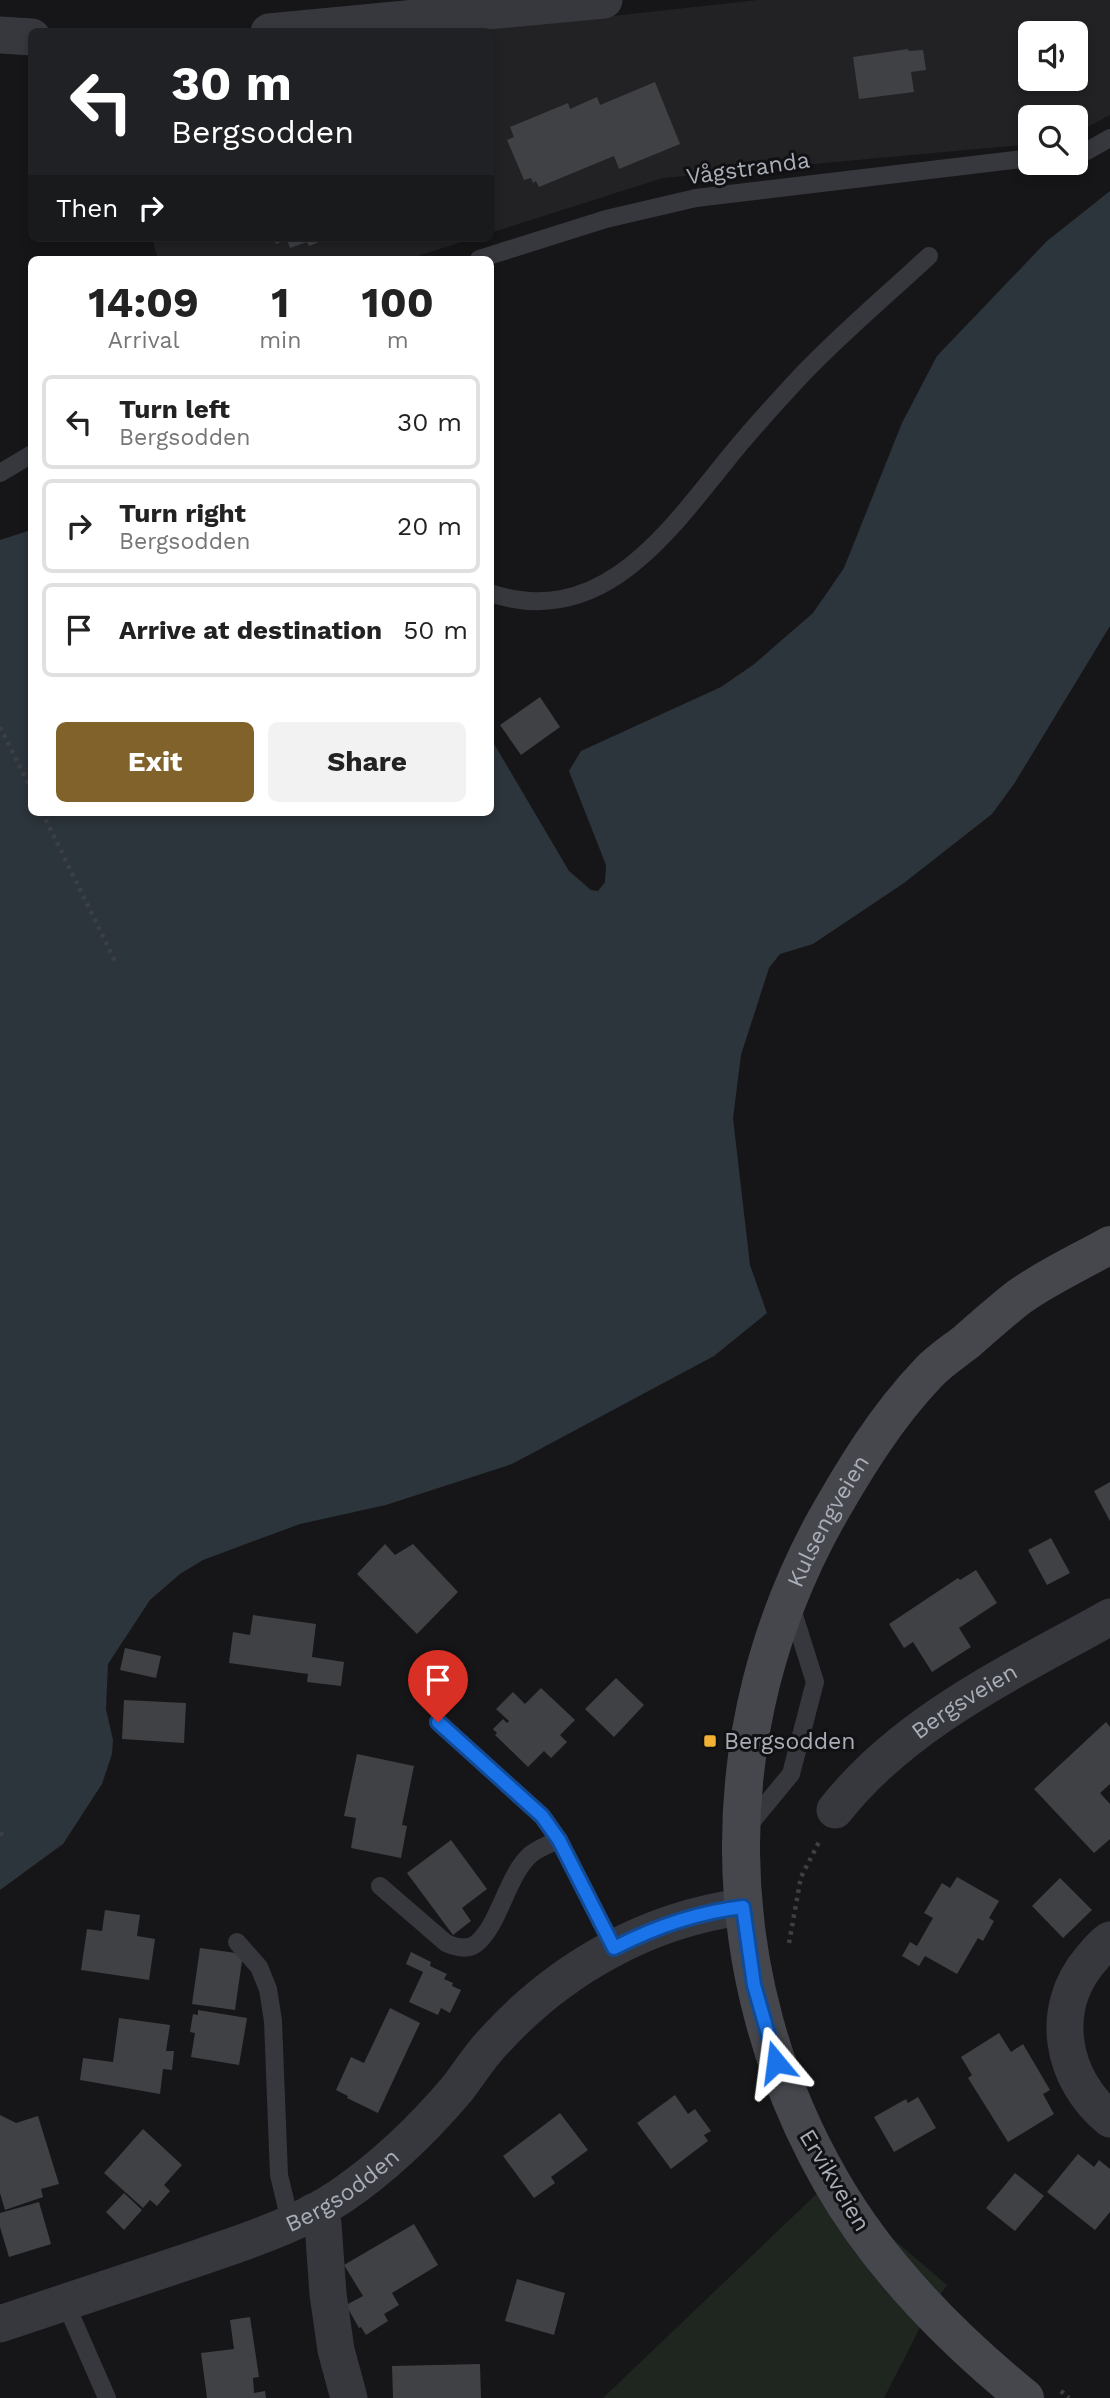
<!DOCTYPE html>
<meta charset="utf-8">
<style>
body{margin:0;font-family:"Work Sans",sans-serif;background:#f2f2f2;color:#222;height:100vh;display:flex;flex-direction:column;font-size:26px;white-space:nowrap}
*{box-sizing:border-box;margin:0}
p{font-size:23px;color:#767676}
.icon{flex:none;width:38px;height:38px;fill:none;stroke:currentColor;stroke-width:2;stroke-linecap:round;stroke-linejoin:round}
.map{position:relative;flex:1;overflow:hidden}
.sheet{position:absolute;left:28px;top:256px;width:466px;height:560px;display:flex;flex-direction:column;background:#fff;border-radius:10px;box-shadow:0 4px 10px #0003}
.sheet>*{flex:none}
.top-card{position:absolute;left:28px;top:28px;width:466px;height:214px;border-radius:10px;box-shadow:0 4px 10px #0003;background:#202124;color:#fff;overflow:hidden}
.tools{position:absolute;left:1018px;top:21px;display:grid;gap:14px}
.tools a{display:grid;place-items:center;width:70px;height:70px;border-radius:10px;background:#fff;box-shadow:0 4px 10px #0003;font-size:35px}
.pin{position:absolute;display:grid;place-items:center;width:60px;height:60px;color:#fff;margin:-72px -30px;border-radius:50% 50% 50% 0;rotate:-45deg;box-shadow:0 0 7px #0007}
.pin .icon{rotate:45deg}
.me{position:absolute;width:77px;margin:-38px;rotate:344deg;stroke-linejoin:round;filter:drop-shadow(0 0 5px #0008)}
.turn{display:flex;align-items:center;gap:24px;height:147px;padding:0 28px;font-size:32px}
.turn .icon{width:91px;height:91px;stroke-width:2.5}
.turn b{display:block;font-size:49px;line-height:60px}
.then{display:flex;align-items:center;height:66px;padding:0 28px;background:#0003;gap:14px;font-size:26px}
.eta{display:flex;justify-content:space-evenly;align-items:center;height:119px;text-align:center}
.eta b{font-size:42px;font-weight:700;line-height:49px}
.primary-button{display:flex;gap:14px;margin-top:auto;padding:14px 28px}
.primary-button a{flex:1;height:80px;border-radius:10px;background:#80622a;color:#fff;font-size:28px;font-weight:700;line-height:80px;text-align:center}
.primary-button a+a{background:#f2f2f2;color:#222}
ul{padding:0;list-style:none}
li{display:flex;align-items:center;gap:21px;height:94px;margin:0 14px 10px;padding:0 14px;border:4px solid #e0e0e0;border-radius:10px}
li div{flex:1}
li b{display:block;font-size:26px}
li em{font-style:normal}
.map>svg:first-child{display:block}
</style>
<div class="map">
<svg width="1110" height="2398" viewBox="0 0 1110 2398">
<rect width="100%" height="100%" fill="#161618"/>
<g fill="#222225" fill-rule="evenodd">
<path d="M758,0H1110V115L1076,133V117H1031V144L663,178L490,233V32H466ZM1031,33H1076V79H1031Z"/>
<polygon points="152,238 474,238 408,259 158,259"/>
</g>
<polygon fill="#1e261f" points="828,2183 947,2285 926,2316 884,2398 603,2398"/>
<polygon fill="#2c353c" points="1110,191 1110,626 1014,784 992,814 904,883 813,944 780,954 769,968 741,1055 733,1118 750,1265 767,1313 714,1356 512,1464 386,1505 300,1524 203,1560 180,1574 150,1600 108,1664 106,1709 113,1740 112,1754 102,1784 63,1844 0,1890 0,540 31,530 32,812 490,812 490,737 569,871 591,890 598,891 605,882 606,865 569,771 581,751 721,687 753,665 813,613 844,568 902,423 937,356 1047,241"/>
<g fill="#404145">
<polygon points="908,49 909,51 923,50 926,70 911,72 914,92 859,99 853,57"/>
<polygon points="655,82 680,144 619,169 614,156 539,187 536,181 533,183 531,178 524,180 507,140 514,137 510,127 568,103 570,109 597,97 600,105"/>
<polygon points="274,238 323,238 324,240 309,246 307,242 290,248 287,240 276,244"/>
<polygon points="540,697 560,727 521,755 500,725"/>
<polygon points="1110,1482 1110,1521 1094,1491"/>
<polygon points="1051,1538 1070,1573 1047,1585 1028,1550"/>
<polygon points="385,1544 395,1555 413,1544 458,1592 417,1634 357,1574"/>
<polygon points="976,1570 997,1603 959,1628 971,1647 932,1672 913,1642 904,1648 889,1624 958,1578 960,1580"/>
<polygon points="253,1615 316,1624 312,1657 344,1662 341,1686 307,1682 308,1674 229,1663 233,1632 250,1635"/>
<polygon points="125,1648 161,1656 156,1678 120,1670"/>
<polygon points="616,1678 644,1705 614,1737 585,1709"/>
<polygon points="541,1688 575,1720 560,1735 567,1742 551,1758 544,1751 528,1767 495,1735 497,1733 493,1729 503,1719 507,1723 509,1721 496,1709 513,1692 525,1704"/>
<polygon points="124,1700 186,1703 184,1743 122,1739"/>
<polygon points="1106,1722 1110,1727 1110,1784 1100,1793 1110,1804 1110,1839 1094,1853 1034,1789"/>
<polygon points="357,1754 414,1766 402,1825 407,1826 401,1858 351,1848 356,1818 344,1816"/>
<polygon points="451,1840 487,1889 462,1908 471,1921 453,1935 407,1873"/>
<polygon points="957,1877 999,1901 989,1918 994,1921 983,1941 978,1938 957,1974 925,1956 919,1966 902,1956 910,1942 917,1946 933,1918 924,1913 942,1883 950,1888"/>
<polygon points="1060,1878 1092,1910 1063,1938 1032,1906"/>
<polygon points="105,1910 140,1915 137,1936 155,1939 149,1980 81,1970 87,1929 102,1931"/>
<polygon points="200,1948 243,1954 235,2010 192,2004"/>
<polygon points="411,1952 431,1962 430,1966 447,1974 444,1979 453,1983 452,1986 461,1990 450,2013 441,2008 438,2015 409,2002 423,1972 406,1964"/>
<polygon points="390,2008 420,2023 378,2113 347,2098 348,2096 336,2090 351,2057 364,2063"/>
<polygon points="198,2010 247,2018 239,2065 191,2057 195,2033 190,2032 193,2014 198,2015"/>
<polygon points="119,2018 170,2025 166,2051 174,2051 172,2070 163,2069 160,2094 80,2080 83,2058 113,2062"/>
<polygon points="999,2033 1011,2052 1023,2044 1050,2090 1043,2094 1054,2114 1008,2142 968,2078 972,2075 961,2057"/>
<polygon points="675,2095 688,2114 695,2109 711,2131 704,2135 708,2141 671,2169 637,2123"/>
<polygon points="918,2097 936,2128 894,2152 874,2117 906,2099 908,2103"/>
<polygon points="560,2113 588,2150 551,2177 555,2183 534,2198 503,2156"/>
<polygon points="0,2115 16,2123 38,2116 59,2184 41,2189 43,2197 5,2210 0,2193"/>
<polygon points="143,2129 182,2165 164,2185 170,2191 157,2206 150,2200 143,2208 104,2173"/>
<polygon points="1078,2154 1094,2167 1099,2160 1110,2169 1110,2212 1095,2230 1047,2192"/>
<polygon points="1015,2173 1044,2196 1015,2231 986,2208"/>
<polygon points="124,2193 142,2210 124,2230 106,2212"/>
<polygon points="39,2202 51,2244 9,2257 0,2227 0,2213"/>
<polygon points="414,2224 438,2265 392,2293 399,2305 384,2314 388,2321 366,2335 361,2327 359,2328 346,2305 363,2296 344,2265"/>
<polygon points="517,2279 565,2293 554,2335 505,2321"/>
<polygon points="250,2317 259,2377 253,2378 254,2393 265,2391 266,2398 207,2398 201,2353 234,2349 230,2320"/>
<polygon points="480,2364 481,2398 393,2398 392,2366"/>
</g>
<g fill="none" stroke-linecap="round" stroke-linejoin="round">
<g stroke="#3d3f44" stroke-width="4.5" stroke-dasharray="3.5 5" stroke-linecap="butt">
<polyline points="0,727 32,791"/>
<polyline points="42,812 115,961"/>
<polyline points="0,1833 4,1836"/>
<polyline points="789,1943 801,1877 819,1842"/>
<polyline points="1061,2391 1069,2398"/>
</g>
<g stroke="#37383d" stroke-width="18">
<polyline points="1076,152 1087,151 1110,138"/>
<polyline points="479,259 606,219 696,198 1031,158"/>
<polyline points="0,473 32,454"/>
<path d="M490,593C600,630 666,535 726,461C748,433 773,406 797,380C838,336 885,297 929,256"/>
<polyline points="438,1722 542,1816 559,1840 614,1948"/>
<polyline points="749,1825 791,1774 815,1682 792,1609"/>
<path d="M380,1886L446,1943C455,1947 468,1951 477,1943C500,1923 507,1876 530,1855C538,1848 549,1844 559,1840"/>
<polyline points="237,1942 259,1967 268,1989 273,2021 279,2175 291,2225"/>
<polyline points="65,2302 107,2398"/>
</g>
<g stroke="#37383d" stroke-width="37">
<polyline points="269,32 604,0"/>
<polyline points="0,35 32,37"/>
<path id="s1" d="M835,1810C905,1721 1014,1671 1110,1617"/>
<path d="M1110,1940C1102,1945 1097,1952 1091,1959C1048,2009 1061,2079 1110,2119"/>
<polyline points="313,2212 321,2219 323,2224 328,2294 336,2350 349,2398"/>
<path id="s2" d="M0,2324C67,2301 134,2280 201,2257C249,2240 298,2225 341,2196C385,2166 423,2129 457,2089C470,2072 481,2054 496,2039C560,1969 648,1919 743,1907"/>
</g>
<path stroke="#45474d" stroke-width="38" id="s3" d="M1025,2398C950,2337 879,2265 831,2181C713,1976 711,1728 825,1521C855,1468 886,1417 928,1373C939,1361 953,1352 966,1342C983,1327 1001,1311 1019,1297C1047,1277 1080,1262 1110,1245"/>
</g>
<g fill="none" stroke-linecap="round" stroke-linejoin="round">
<g stroke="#114b97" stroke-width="18">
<path id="route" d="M438,1722L542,1816L559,1840L614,1948C653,1928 699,1912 743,1907L754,1985L776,2062"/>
</g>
<use href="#route" stroke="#1a73e8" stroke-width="12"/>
</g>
<rect fill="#f2b134" stroke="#111113" stroke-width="2.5" x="703" y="1734" width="14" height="14" rx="3.5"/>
<g text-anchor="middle" stroke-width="6" stroke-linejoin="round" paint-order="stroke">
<g font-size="23" fill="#a8adb8" stroke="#111113">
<text transform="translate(748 168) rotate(-8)" y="8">Vågstranda</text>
<text dy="8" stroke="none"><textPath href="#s3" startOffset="984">Kulsengveien</textPath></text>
<text dy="8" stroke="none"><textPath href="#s1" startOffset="170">Bergsveien</textPath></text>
<text transform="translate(835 2180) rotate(59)" y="8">Ervikveien</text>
<text dy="8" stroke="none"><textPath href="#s2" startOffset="369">Bergsodden</textPath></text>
</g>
<g font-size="23" fill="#a8adb8" stroke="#111113" text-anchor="start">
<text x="724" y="1749">Bergsodden</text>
</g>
</g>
</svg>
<div class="tools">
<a><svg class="icon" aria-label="sound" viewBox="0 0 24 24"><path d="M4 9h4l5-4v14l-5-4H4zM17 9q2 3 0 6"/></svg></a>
<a><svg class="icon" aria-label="search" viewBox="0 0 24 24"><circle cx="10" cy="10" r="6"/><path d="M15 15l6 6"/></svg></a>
</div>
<div class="pin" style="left:438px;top:1722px;background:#d93025"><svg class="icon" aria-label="arrive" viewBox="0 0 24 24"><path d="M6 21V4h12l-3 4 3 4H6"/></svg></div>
<svg class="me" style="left:776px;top:2062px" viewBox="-20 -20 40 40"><path d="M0-17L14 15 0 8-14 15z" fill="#1a73e8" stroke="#fff" stroke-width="4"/></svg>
<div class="top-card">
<div class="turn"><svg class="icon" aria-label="left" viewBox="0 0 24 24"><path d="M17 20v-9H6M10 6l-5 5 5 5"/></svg><div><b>30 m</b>Bergsodden</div></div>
<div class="then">Then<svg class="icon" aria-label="right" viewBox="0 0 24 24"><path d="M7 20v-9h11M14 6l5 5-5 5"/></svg></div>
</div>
<section class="sheet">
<div class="eta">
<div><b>14:09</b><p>Arrival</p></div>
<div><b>1</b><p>min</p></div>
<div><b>100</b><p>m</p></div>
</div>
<ul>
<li><svg class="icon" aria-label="left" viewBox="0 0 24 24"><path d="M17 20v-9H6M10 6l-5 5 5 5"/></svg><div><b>Turn left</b><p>Bergsodden</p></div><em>30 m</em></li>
<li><svg class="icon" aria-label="right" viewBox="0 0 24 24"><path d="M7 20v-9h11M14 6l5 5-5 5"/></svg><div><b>Turn right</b><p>Bergsodden</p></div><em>20 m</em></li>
<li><svg class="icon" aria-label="arrive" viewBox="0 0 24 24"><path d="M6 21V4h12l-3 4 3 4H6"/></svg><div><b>Arrive at destination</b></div><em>50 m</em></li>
</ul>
<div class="primary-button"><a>Exit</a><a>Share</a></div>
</section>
</div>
